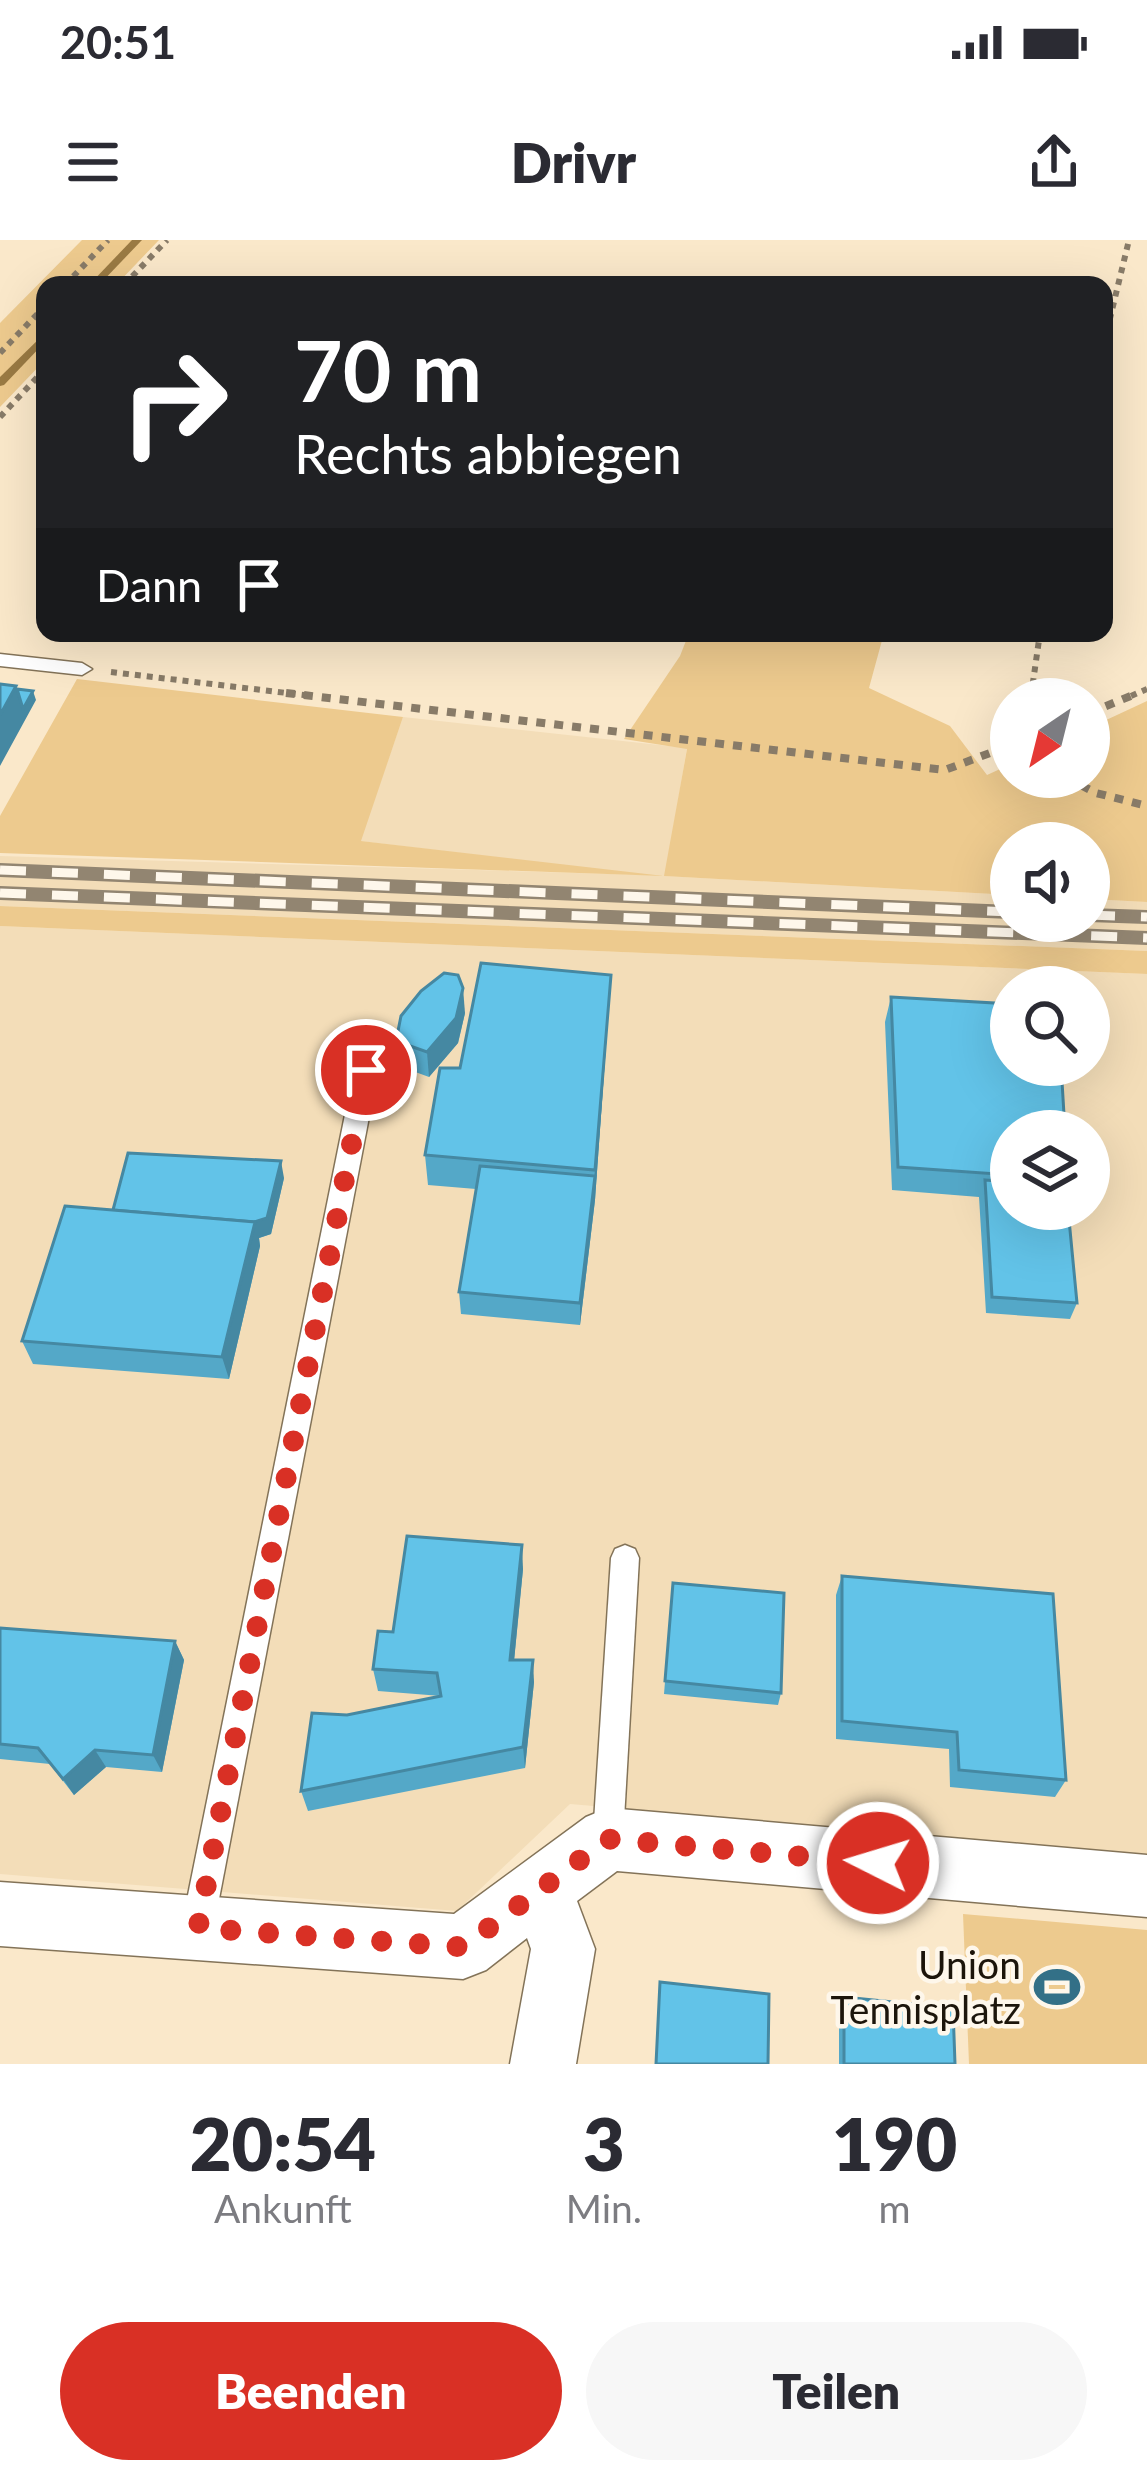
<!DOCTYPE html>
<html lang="de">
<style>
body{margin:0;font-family:Lato,sans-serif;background:#f7f7f7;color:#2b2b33;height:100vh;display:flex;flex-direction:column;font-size:45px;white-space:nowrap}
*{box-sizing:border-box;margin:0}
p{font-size:39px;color:#7c7c81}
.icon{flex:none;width:66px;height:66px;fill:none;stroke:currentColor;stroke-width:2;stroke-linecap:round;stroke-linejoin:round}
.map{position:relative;height:1824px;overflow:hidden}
.sheet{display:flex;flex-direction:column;background:#fff;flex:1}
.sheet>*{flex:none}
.hud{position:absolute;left:36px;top:36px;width:1077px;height:366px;border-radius:24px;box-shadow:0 12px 48px #0002;background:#202124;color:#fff;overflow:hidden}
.needle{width:78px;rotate:215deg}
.controls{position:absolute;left:990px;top:438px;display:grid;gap:24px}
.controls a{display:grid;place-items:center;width:120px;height:120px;border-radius:50%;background:#fff;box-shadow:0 12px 48px #0002;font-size:60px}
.pin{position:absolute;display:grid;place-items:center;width:102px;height:102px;color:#fff;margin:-51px;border:6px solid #fff;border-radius:50%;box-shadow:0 3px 12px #0007}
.me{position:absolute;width:132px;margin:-66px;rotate:275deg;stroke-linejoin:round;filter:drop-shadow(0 0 9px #0008)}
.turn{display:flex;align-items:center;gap:42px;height:252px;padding:0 60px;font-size:54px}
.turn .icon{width:156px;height:156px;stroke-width:2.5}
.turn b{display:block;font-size:84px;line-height:102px}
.then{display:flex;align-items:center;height:114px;padding:0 60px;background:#0003;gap:24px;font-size:45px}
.eta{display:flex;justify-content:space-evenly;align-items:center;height:204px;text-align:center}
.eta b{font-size:72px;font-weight:800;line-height:84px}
.button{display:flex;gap:24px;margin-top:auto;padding:24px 60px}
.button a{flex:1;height:138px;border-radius:72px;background:#d93025;color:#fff;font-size:48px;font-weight:800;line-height:138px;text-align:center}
.button a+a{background:#f7f7f7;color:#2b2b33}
.status{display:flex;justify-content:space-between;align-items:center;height:84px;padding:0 60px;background:#fff;direction:ltr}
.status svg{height:33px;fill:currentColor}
header{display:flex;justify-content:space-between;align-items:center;height:156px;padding:0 60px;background:#fff;font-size:54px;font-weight:800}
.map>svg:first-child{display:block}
</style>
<div class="status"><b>20:51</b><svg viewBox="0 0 49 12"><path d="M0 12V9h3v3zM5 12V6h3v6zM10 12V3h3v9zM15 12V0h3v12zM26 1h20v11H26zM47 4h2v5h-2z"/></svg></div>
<header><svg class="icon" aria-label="menu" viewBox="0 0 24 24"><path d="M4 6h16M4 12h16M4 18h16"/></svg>Drivr<svg class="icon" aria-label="share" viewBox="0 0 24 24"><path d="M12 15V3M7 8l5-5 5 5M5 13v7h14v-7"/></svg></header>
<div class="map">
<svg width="1147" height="1824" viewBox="0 0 1147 1824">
<rect width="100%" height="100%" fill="#fae8ca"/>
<g fill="#f3ddb8" fill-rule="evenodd">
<polygon points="403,477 687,508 665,636 1011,655 1011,681 1089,681 1089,659 1147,662 1147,711 0,666 0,616 644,635 360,601"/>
<path d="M0,686L1147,734V1614L570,1564L457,1671L0,1634ZM1011,747H1089V825H1011ZM1011,891H1089V969H1011Z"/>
</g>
<g fill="#edca8e">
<polygon points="82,0 159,0 116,45 45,45 45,120 0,167 0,83"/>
<polygon points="689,393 884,393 869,448 950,486 987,535 1011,524 1011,537 1089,537 1089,488 1147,461 1147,662 1089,659 1089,603 1011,603 1011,655 664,636 0,613 0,576 77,439 403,477 361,601 664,636 687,509 624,499 680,416"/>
<polygon points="0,666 1147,711 1147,734 0,686"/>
<polygon points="963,1674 1147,1690 1147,1824 969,1824"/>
</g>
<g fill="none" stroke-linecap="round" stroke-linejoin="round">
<g fill="#9a7a43" fill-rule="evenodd">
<polygon points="132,0 142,0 99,45 89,45"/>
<polygon points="45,93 45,102 4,145 0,146 0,137"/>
</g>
<g stroke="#837358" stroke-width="3">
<g id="service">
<polygon points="0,414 82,423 92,429 82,435 0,426"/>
<polygon points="366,821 378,830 214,1685 209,1696 198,1701 187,1696 182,1685 354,830"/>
<polygon points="625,1305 635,1309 639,1318 623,1597 619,1608 608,1612 597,1608 593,1597 611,1318 615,1309"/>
</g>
</g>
<g stroke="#837358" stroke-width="3">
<polygon id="minor" points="608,1568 1147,1615 1147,1677 617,1631 577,1661 595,1709 576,1824 510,1824 531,1709 527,1698 486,1730 463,1739 0,1706 0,1642 454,1674 586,1577"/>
</g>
<g stroke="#887b68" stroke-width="6" stroke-dasharray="6 6" stroke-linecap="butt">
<polyline points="65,45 108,0"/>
<polyline points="124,45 167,0"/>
<polyline points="1104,103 1129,0"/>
<polyline points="0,113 45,66"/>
<polyline points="0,177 45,129"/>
<polyline points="111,432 312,456"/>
<polyline points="1031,456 1040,393"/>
<polyline points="1131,456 1147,449"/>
</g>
<g stroke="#887b68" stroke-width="8" stroke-dasharray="9 9" stroke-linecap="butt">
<polyline points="286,453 945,530 1011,505"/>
<polyline points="1031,459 1032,453"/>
<polyline points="1089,473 1138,453"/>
<polyline points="1065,537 1096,553 1147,566"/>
</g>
<use href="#service" fill="#fff" fill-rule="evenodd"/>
<use href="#minor" fill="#fff" fill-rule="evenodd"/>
<g stroke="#928571" stroke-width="14">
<g id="rail">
<polyline points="0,630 1011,672"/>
<polyline points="0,653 1147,698"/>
<polyline points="1089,675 1147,677"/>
</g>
</g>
<use href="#rail" stroke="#fef7eb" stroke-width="9" stroke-dasharray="26" stroke-linecap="butt"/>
</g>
<g fill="#54a8c8">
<polygon points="611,735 595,960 580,1085 461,1074 459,1052 476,949 428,945 425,915 460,828"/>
<polygon points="891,757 1011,891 1011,969 1077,1063 1070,1079 986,1073 979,957 892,950 885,782"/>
<polygon points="465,773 458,803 429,837 399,826 396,801"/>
<polygon points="284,938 271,994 259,998 260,1006 229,1139 33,1124 22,1101"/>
<polygon points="523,1329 514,1420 534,1442 525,1528 308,1571 301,1551 347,1475 441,1456 378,1451 373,1429 393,1392"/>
<polygon points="842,1336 1066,1540 1055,1557 950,1547 949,1509 836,1499 836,1355"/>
<polygon points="673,1343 781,1453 778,1465 664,1454"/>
<polygon points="0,1388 175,1401 184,1420 162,1532 106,1527 74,1555 50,1524 0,1519"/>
<polygon points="844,1757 955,1824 839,1824 839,1766"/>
</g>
<g fill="#4588a2">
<polygon points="16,446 23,469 33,451 36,460 0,526 0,475"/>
<polygon points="611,735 595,960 580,1085 580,1063 595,930"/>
<polygon points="463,748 465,773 458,803 429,837 427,812"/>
<polygon points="281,921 284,938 271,994 259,998 260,1006 229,1139 222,1117 242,1004"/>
<polygon points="522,1305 523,1329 512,1442 510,1420"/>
<polygon points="175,1401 184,1420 162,1532 153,1515"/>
<polygon points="533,1420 534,1442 525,1528 523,1507"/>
<polygon points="95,1510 106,1527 74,1555 63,1539"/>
</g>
<g fill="#62c3e8" stroke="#4588a2" stroke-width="3">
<polygon points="0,444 16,446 0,475"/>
<polygon points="17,449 33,451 23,469"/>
<polygon points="481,723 611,735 595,930 425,915 440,828 460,828"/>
<polygon points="444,733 458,735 463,748 456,778 427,812 396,801 401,776 421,751"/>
<polygon points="891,757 1011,764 1011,825 1061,825 1065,891 1011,891 1011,935 898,927"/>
<polygon points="128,913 281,921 267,978 254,982 113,970"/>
<polygon points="480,926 595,936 580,1063 459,1052"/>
<polygon points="985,940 1011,942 1011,969 1068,969 1077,1063 992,1057"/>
<polygon points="65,966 255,982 222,1117 22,1101"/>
<polygon points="407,1296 522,1305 510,1420 533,1420 523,1507 301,1551 312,1473 347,1475 441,1456 437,1433 373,1429 378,1391 393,1392"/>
<polygon points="842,1336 1053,1354 1066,1540 959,1530 957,1492 842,1481"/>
<polygon points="673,1343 784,1353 781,1453 665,1441"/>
<polygon points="0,1388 175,1401 153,1515 95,1510 63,1539 38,1508 0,1504"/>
<polygon points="660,1742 769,1754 768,1824 656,1824"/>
<polygon points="844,1757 953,1768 955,1824 844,1824"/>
</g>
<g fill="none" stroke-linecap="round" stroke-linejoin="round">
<polyline stroke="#d93025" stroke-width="21" stroke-dasharray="0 37.8" points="366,830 198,1688 463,1707 608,1599 878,1623"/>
</g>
<defs>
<g id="stadium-bare" transform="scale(3.6)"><path d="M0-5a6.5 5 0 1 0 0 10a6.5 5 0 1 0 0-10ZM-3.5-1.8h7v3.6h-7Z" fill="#337087" stroke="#fef7eb" stroke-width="2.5" paint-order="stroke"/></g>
</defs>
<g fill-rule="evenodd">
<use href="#stadium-bare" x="1057" y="1747"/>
</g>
<g text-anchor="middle" stroke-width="9" stroke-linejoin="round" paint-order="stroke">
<g font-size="39" fill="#1c150b" stroke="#fef7eb" text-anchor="end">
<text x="1021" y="1739">Union<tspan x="1021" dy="45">Tennisplatz</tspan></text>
</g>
</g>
</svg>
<div class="controls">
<a><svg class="needle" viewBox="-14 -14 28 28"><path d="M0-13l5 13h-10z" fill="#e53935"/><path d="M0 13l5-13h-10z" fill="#7c7c81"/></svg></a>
<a><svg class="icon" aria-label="sound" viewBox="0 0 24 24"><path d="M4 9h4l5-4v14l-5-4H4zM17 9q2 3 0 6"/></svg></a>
<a><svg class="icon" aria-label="search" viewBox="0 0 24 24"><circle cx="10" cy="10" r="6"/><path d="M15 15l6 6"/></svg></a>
<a><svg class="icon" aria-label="layers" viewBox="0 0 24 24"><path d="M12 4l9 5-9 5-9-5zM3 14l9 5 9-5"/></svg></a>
</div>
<div class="pin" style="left:366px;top:830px;background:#d93025"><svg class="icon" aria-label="arrive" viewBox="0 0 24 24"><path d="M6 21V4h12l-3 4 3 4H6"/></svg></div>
<svg class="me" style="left:878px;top:1623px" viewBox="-20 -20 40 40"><circle r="17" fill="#d93025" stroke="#fff" stroke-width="3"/><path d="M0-11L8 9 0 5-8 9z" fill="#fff"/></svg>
<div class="hud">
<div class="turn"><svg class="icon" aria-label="right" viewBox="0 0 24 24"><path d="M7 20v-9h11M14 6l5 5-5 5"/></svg><div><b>70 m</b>Rechts abbiegen</div></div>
<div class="then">Dann<svg class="icon" aria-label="arrive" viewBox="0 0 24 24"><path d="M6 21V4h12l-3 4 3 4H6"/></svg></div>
</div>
</div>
<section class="sheet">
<div class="eta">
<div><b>20:54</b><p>Ankunft</p></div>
<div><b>3</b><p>Min.</p></div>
<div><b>190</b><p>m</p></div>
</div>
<div class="button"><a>Beenden</a><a>Teilen</a></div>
</section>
